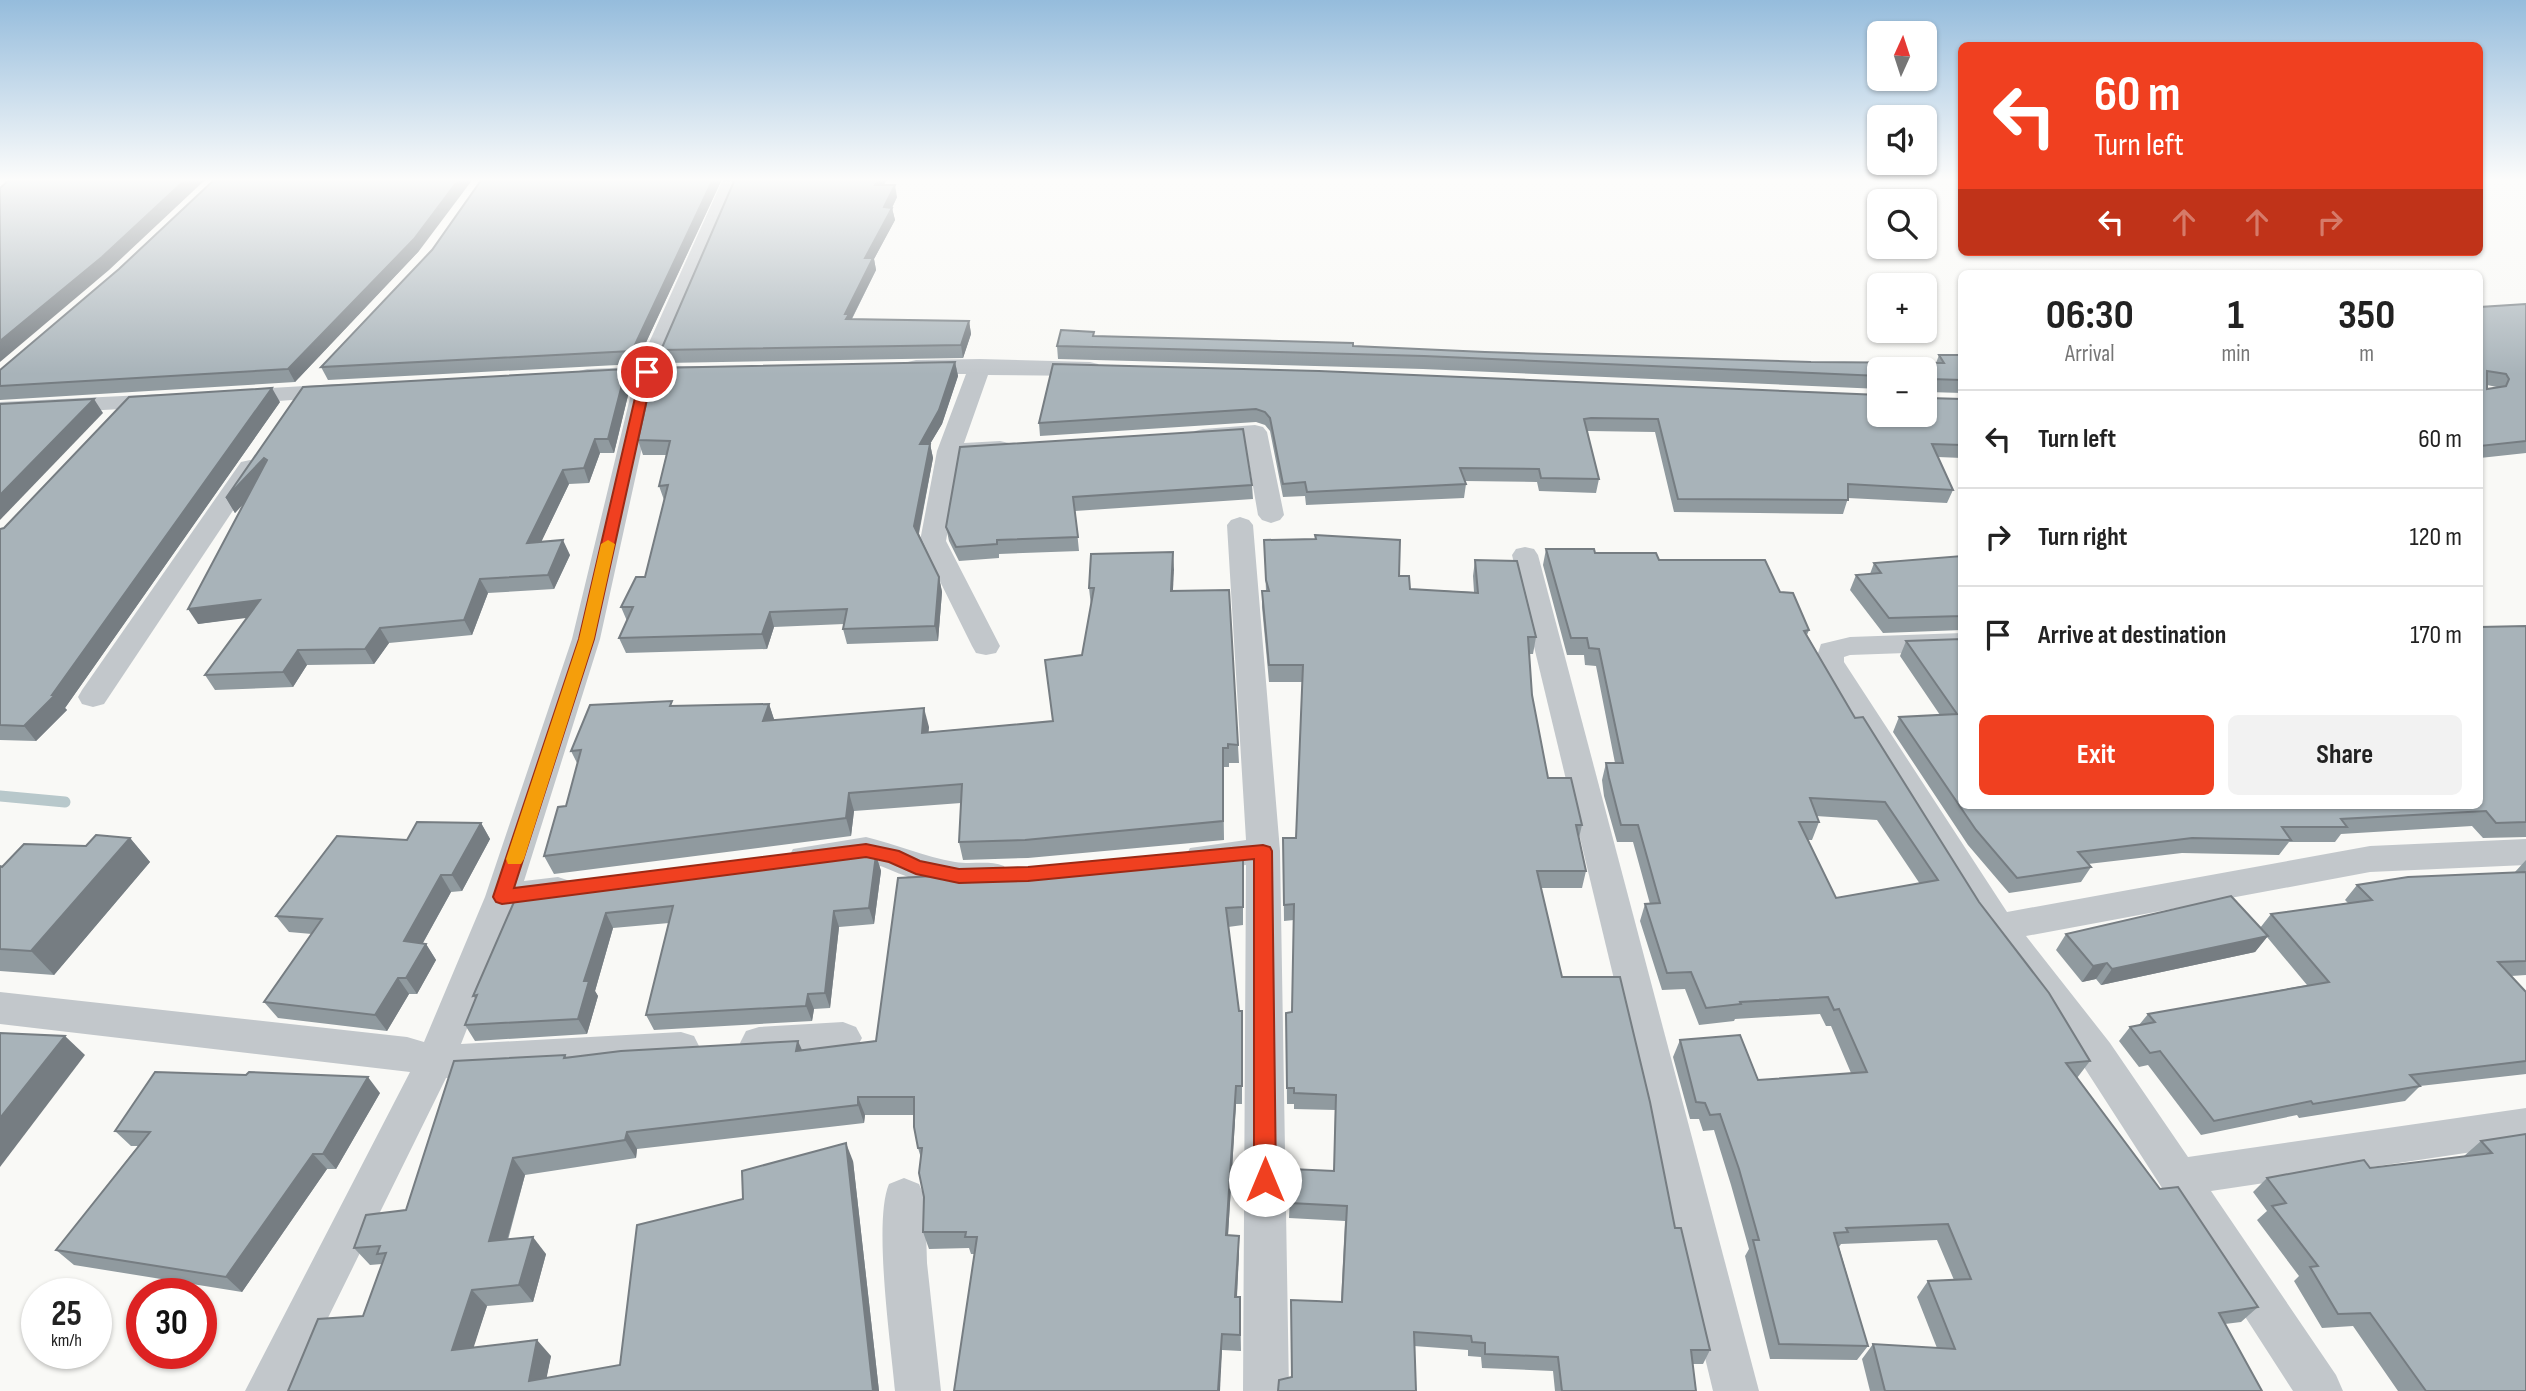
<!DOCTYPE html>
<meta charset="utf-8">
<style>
body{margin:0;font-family:"Sofia Sans Condensed",sans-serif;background:#f2f2f2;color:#222;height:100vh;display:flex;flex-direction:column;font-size:26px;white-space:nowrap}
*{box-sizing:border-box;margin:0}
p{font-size:23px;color:#767676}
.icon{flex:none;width:38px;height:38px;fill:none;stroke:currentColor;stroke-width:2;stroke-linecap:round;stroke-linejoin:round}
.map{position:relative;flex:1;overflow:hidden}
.side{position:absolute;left:1958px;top:270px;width:525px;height:539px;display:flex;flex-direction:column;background:#fff;border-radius:10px;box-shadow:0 2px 5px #0004}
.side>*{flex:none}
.hud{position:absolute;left:1958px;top:42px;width:525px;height:214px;border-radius:10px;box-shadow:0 2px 5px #0004;background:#f04020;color:#fff;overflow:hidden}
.needle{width:46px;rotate:3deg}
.tools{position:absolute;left:1867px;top:21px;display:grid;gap:14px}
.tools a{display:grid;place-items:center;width:70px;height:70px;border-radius:10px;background:#fff;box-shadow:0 2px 5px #0004;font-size:35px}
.speed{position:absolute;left:21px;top:1278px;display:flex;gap:14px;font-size:35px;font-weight:700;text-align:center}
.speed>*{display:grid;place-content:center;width:91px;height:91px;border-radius:50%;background:#fff;box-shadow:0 2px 5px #0004;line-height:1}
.speed small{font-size:18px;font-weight:400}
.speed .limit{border:10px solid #d22;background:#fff;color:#111}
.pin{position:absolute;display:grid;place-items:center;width:60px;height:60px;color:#fff;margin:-30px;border:4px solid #fff;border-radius:50%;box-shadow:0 2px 7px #0007}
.me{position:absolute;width:77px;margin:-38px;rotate:0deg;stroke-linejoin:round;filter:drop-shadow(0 0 5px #0008)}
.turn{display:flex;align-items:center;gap:24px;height:147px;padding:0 21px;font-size:32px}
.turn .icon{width:91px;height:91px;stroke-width:2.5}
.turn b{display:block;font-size:49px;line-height:60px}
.lanes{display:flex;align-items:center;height:66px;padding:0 21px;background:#0003;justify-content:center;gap:35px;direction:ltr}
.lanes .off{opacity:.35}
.eta{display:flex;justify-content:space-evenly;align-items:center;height:119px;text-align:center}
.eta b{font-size:42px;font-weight:700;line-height:49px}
.primary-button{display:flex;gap:14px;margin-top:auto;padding:14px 21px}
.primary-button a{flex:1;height:80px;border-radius:10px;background:#f04020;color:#fff;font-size:28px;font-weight:700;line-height:80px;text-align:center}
.primary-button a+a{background:#f2f2f2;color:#222}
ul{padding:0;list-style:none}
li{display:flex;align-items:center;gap:21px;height:98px;padding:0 21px;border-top:2px solid #e0e0e0}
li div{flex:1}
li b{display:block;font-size:26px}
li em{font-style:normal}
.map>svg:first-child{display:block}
</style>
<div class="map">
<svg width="2526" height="1391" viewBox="0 0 2526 1391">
<rect width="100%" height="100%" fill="#f9f9f6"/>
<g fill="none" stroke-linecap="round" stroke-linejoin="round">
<polyline stroke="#b8c8cb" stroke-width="11" points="0,796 65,802"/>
<g fill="#c2c7cb" fill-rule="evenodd">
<polygon points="723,179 741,179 661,366 703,366 706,371 703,376 657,379 600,639 524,881 558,877 570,881 575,890 570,899 514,909 461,1044 681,1032 694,1036 700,1048 694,1060 681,1064 446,1078 292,1391 245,1391 410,1072 0,1024 0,992 407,1037 424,1042 485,897 572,639 634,381 579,381 576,376 579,371 587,369 638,367"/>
<polygon points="980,359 1090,362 1098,364 1101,369 1098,374 1090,376 988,375 964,443 1000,441 1009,443 1012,448 1009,453 960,458 946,541 1000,646 996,653 986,655 976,653 972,646 920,541 937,451 966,374 916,374 908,372 905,367 908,362 916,360"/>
<polygon points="339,384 347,386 350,391 347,396 235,404 227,402 224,397 227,392 235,390"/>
<polygon points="164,394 172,396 176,401 172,406 0,416 0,402"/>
<polygon points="1255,425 1263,427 1267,432 1284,515 1280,520 1271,523 1262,520 1258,515 1245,440 1203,443 1195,441 1191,436 1195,431 1203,429"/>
<polygon points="250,460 259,462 262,467 104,704 93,707 82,704 78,697 82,690 241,462"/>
<polygon points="1240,517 1249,520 1253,525 1280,851 1289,1391 1243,1391 1246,865 1202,870 1190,866 1185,857 1190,848 1246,840 1227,525 1231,520"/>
<polygon points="1525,547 1534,549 1538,555 1759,1391 1713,1391 1512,555 1516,549"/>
<polygon points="1962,633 1962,651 1850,655 1844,657 1844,662 2007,912 2370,846 2526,839 2526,865 2370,872 2026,936 2110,1043 2188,1157 2526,1108 2526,1144 2211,1191 2336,1375 2343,1391 2293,1391 2084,1067 1972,918 1815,662 1821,644 1850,637"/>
<path d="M866,837C896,844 925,857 955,862C972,865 988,860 1004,866L1009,875L1004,884C973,894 934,888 903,875C892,871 881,865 868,863C843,860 818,875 793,867L788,858L793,849Z"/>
<path d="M843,1022L856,1027L862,1038L856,1049C831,1059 771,1063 746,1055L740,1043L746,1031L759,1027Z"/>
<path d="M904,1178L919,1184L925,1198L927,1263L941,1391H895C891,1345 873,1221 889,1184Z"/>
</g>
</g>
<g fill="#909a9f" fill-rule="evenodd">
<polygon points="722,179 636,364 328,380 321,367 432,250"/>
<polygon points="735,179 887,179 884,185 897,197 892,208 895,220 874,259 876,270 852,319 969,321 971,334 963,358 665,363 661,350"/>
<polygon points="419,251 295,382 0,400 0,370"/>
<path d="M2526,304V453L2480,458V307ZM2487,385L2497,387L2498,388L2487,389Z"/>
<polygon points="1095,336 1485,352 1811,362 1936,363 1939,355 1962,355 1962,393 1928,392 1928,398 1962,399 1962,458 1938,457 1953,490 1947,503 1848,498 1843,514 1674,512 1655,432 1589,431 1587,431 1599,479 1596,493 1539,491 1537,482 1465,481 1466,484 1464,498 1306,505 1305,496 1283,497 1270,431 1265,425 1256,422 1040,436 1039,423 1053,364 1925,415 1880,369 1880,389 1423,369 1058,359 1057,346"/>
<polygon points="955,362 958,376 942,424 930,444 933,458 919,534 939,577 942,592 938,641 847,644 843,629 844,624 774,627 767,649 626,653 619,638 627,621 621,607 645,577 664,500 659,486 666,455 643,455 638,440"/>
<polygon points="626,369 631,383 614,453 600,453 589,483 569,484 541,542 570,555 554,589 488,593 472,635 389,643 374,664 307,665 293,687 215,690 205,675 247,617 198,624 245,502 235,513 226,498 303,387"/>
<polygon points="280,402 65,708 67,710 36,741 0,740 0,529 4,528"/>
<polygon points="960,447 1252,485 1253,499 1075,511 1079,551 999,554 999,558 959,561 949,541 946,527"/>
<polygon points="1315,535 1399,576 1410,589 1474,592 1473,576 1475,560 1536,637 1533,654 1529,654 1532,695 1548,778 1582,825 1579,838 1586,871 1582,888 1541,888 1562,977 1675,1228 1710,1350 1703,1364 1693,1364 1696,1391 1555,1391 1553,1371 1482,1368 1481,1357 1468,1356 1468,1350 1414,1346 1291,1377 1291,1300 1341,1302 1345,1221 1289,1218 1291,1169 1334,1171 1335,1110 1294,1109 1294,1104 1287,1104 1286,1013 1292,1012 1294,920 1284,921 1283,838 1296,838 1302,682 1269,682 1262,607 1262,591 1266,591 1264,540 1315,539"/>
<path d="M1546,549L1659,560L1780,592L1809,630L1807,635L1855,718L1979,902L2090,1061L2077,1078L2160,1189L2258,1307L2241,1322L2225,1324L2262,1391H1870L1862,1359L1873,1344L1937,1348L1917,1297L1928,1281L1954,1280L1937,1240L1841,1244L1839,1247L1868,1346L1857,1360L1770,1359L1745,1256L1749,1249L1731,1185L1714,1130L1703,1131L1699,1119H1690L1673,1057L1680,1040L1758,1080L1851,1073L1831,1026H1826L1820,1014L1735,1019L1734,1021L1699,1025L1685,989L1662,990L1640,921L1645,904H1650L1633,842H1617L1604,796L1602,780L1606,763H1615L1596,666L1585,665L1584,655H1567L1543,565ZM1816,816L1877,820L1920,884L1836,898L1808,840H1812L1819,822Z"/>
<polygon points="1173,552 1173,591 1238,745 1239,763 1229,763 1229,767 1223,767 1224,840 1028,858 963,860 959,842 961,803 854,811 851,836 554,874 544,856 566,806 578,765 571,751 674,706 769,704 774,720 929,727 928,732 1053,721 1082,655 1091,606 1089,588"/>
<polygon points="1962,556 1962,630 1883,633 1850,590 1856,575 1870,574 1874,563"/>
<polygon points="2526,626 2526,837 2483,838 2472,826 2341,834 2335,842 2289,842 2279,855 2182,853 2088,864 2091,867 2081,882 2009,893 1968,845 1893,732 1899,717 1940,715 1900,656 1906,641 1962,639 1962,805"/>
<polygon points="481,823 490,839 462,891 451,892 423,943 426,944 436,960 417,994 409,994 387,1031 278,1018 264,1002 312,934 289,932 276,916 407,840"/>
<polygon points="130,838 150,862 54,975 0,971 0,866 86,846"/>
<polygon points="1243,849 1243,925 1228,927 1239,1011 1242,1011 1242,1104 1236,1104 1228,1235 1239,1252 1237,1297 1240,1297 1241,1351 1222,1350 975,1254 971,1254 969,1248 929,1249 923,1232 924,1197 921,1158 918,1148 914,1115 865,1115 864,1123 637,1149 636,1158 525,1175 508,1240 546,1254 533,1302 487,1306 473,1347 551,1356 546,1378 620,1365 743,1199 853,1161 879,1391 288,1391 363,1316 382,1264 370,1265 354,1248 406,1210 565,1055 567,1058 802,1050 876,1041 1025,871"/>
<polygon points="843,852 844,857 876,855 881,871 874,924 839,927 830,1008 814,1009 812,1021 654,1030 646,1015 669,923 613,928 595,991 598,996 587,1034 475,1041 465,1025 476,999 473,996 517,895"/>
<polygon points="2526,860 2526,975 2511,976 2526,992 2526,1074 2420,1086 2405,1101 2299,1118 2297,1115 2201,1135 2148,1065 2139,1067 2119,1041 2130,1027 2139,1025 2148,1014 2307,985 2267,937 2255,952 2101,985 2096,979 2082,982 2056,950 2066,934 2260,928 2271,914 2348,903 2345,900 2357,885 2514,873"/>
<polygon points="380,1093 336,1169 327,1169 242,1292 74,1265 56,1250 138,1146 131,1146 115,1131"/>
<polygon points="2526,1134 2526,1391 2398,1391 2353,1326 2322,1328 2294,1281 2299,1276 2257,1220 2267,1211 2253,1192 2267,1178 2370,1168 2465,1157 2464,1156 2481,1141"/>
</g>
<g fill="#767d82">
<polygon points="186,179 206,179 109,270 0,362 0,341"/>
<polygon points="459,179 473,179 419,251 295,382 288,369"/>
<polygon points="713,179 722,179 636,364 632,351"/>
<polygon points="879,179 887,179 878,197 875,185"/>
<polygon points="895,185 897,197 887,218 892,208 895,220 874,259 876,270 850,322 849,332 845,314 884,207"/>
<polygon points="969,321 971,334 963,358 961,345"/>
<polygon points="955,362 958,376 942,424 930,444 933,458 917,541 914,526 920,444"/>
<polygon points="626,369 631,383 614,453 608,439"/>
<polygon points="272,388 280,402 65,708 67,710 36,741 24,726 52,695"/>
<polygon points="94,399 103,413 0,520 0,495"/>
<polygon points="595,439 600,453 589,483 584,468"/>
<polygon points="264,458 273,472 235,513 226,498"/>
<polygon points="563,470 569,484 534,557 527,543"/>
<polygon points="563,540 570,555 554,589 548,575"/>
<polygon points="1173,552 1174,570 1172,609 1171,591"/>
<polygon points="939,577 942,592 938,641 935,626"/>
<polygon points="480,579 488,593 472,635 464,620"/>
<polygon points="260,600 270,615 198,624 188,609"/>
<polygon points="770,612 774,627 767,649 762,634"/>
<polygon points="380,628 389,643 374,664 365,649"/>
<polygon points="298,650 307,665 293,687 283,672"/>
<polygon points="769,704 775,722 763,721"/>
<polygon points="924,708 929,727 927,751 922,733"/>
<polygon points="849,793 854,811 851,836 846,818"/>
<polygon points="481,823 490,839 462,891 452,875"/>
<polygon points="130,838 150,862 54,975 31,951"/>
<polygon points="876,855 881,871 874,924 869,908"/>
<polygon points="441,875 451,892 415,957 404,941"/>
<polygon points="834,911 839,927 830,1008 825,993"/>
<polygon points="606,913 613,928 595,991 598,996 587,1034 578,1019 584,981"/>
<polygon points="2268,936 2255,952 2101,985 2112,969"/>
<polygon points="426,944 436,960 417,994 406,978"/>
<polygon points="2107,963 2096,979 2082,982 2093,966"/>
<polygon points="398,978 409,994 387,1031 375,1015"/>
<polygon points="808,994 814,1009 812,1021 806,1006"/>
<polygon points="65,1036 85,1055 0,1167 0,1118"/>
<polygon points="798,1041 806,1059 796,1051"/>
<polygon points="368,1077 380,1093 336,1169 323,1154"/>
<polygon points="1236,1086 1236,1104 1227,1252 1226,1235"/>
<polygon points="858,1097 865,1115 864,1123 858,1105"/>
<polygon points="627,1132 637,1149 636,1158 625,1140"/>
<polygon points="846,1143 853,1161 879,1391 873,1391"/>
<polygon points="313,1154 327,1169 242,1292 226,1277"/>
<polygon points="513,1158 525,1175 502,1258 489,1241"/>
<polygon points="1239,1236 1239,1252 1236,1313 1235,1297"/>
<polygon points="533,1237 546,1254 533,1302 519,1285"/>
<polygon points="472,1290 487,1306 468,1365 452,1350"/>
<polygon points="1222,1334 1222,1350 1220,1391 1218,1391"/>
<polygon points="537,1340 551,1356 544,1391 529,1381"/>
</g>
<g fill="#a8b3b9" stroke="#767d82" stroke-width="2" fill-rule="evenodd">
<polygon points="10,179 186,179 102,257 0,341 0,188"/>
<polygon points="215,179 459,179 414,239 288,369 0,386 0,370 119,269"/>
<polygon points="482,179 713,179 632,351 321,367 432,250"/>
<polygon points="735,179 879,179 875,185 895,185 884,207 892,208 865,258 873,258 845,314 849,314 846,319 969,321 961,345 661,350"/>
<path d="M2526,304V441L2480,446V307ZM2487,371L2506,374L2509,379L2506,386L2487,389Z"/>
<polygon points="1061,330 1094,332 1093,336 1353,343 1353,346 1485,352 1811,362 1944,363 1939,355 1962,355 1962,380 1930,379 1927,382 1928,398 1962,399 1962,445 1932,444 1953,490 1848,484 1848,500 1678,499 1658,419 1591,418 1584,419 1599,479 1541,478 1539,469 1460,468 1466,484 1307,492 1305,482 1283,484 1270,418 1265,412 1256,409 1039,423 1053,364 1319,371 1880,395 1880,415 1925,415 1925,369 1880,369 1880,376 1424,356 1057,346"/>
<polygon points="955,362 939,410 920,444 930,444 914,526 939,577 935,626 843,629 847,609 770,612 762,634 619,638 633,607 621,607 636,577 645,577 668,485 659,486 670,441 638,440 654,368"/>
<polygon points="626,369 608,439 595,439 584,468 563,470 527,543 563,540 548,575 480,579 464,620 380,628 365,649 298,650 283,672 205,675 260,600 188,609 267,460 264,458 226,498 303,387"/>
<polygon points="272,388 52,695 55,695 24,726 0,725 0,529 4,528 129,397"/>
<polygon points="94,399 0,495 0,404"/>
<polygon points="1243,429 1252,485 1073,497 1078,537 997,540 997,544 956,547 946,527 960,447"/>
<polygon points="1315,535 1400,540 1399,576 1409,576 1410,589 1478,593 1475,560 1517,561 1536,637 1528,637 1532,695 1548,778 1571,778 1582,825 1576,825 1586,871 1537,871 1562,977 1620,977 1650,1102 1675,1228 1681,1228 1710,1350 1691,1350 1696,1391 1562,1391 1558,1357 1485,1354 1485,1343 1472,1342 1471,1336 1414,1332 1416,1391 1278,1391 1279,1380 1292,1377 1291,1300 1342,1302 1347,1206 1290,1203 1291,1169 1334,1171 1336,1095 1294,1093 1294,1088 1287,1088 1286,1013 1292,1012 1294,904 1284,905 1283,838 1296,838 1303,665 1269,665 1262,591 1269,591 1266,580 1264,540 1316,539"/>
<path d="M1546,549H1594L1595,553H1656L1659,560H1765L1780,592L1793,593L1809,630L1804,631L1855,718L1863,717L1979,902L2049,993L2090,1061L2066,1063L2160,1189L2178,1187L2258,1307L2219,1313L2262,1391H1885L1873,1344L1955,1349L1928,1281L1971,1279L1948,1224L1846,1228L1848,1232L1834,1233L1868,1346L1779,1344L1753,1240H1759L1739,1169L1720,1114L1710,1115L1705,1103L1696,1102L1680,1040L1740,1035L1758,1080L1867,1072L1839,1009L1834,1010L1828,997L1740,1002L1741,1004L1706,1008L1691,972L1667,973L1645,904L1660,903L1638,825H1621L1609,778L1606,763H1623L1599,649L1589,648L1587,638H1571ZM1810,798L1885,802L1938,880L1836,898L1799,822H1819Z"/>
<polygon points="1173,552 1171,591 1229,590 1238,745 1228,744 1228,748 1223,748 1223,821 1025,840 959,842 962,784 849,793 846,818 544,856 558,807 566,806 581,750 571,751 590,705 672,701 670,706 769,704 763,721 924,708 922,733 1053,721 1045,660 1082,655 1094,588 1089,588 1091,554"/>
<polygon points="1962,556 1962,616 1889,618 1856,575 1881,573 1874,563"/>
<polygon points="2526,626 2526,822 2496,823 2486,811 2341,819 2347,827 2282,827 2291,840 2192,838 2078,852 2091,867 2017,878 1976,830 1899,717 1957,714 1906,641 1962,639 1962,805 2480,805 2480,627"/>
<polygon points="417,822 481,823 452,875 441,875 404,941 426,944 406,978 398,978 375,1015 264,1002 322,919 276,916 337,836 407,840"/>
<polygon points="96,835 130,838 31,951 0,949 0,866 2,867 24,844 86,846"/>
<polygon points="1243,849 1243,907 1226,908 1239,1011 1242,1011 1242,1086 1236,1086 1226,1235 1239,1236 1235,1297 1240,1297 1240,1335 1222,1334 1218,1391 954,1391 977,1237 965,1237 966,1232 923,1232 924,1197 919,1173 922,1148 918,1148 914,1127 914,1097 858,1097 858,1105 627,1132 625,1140 513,1158 489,1241 533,1237 519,1285 472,1290 452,1350 537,1340 529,1381 620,1365 637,1225 743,1199 742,1171 846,1143 873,1391 288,1391 318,1319 363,1316 386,1253 377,1254 380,1246 354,1248 366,1215 406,1210 454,1061 565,1055 564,1058 621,1051 798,1041 796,1051 876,1041 898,878 1025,871"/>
<polygon points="843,852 842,857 876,855 869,908 834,911 825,993 808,994 806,1006 646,1015 673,906 606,913 584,981 589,981 578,1019 465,1025 477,995 473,996 517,895"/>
<polygon points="2526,872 2526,961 2498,962 2526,992 2526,1061 2410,1075 2420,1086 2313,1104 2311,1101 2214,1121 2160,1051 2150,1053 2130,1027 2155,1022 2148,1014 2329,982 2271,914 2372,900 2357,885 2408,877"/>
<polygon points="2231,896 2268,936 2112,969 2107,963 2093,966 2066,934"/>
<polygon points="0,1033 65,1036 0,1118"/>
<polygon points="155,1072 246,1075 249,1072 368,1077 323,1154 313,1154 226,1277 56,1250 150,1132 115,1131"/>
<polygon points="2526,1134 2526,1391 2426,1391 2370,1313 2338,1314 2310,1267 2318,1266 2272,1206 2286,1203 2267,1178 2364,1160 2370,1168 2492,1153 2481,1141"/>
</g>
<linearGradient id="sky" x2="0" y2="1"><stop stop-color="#95bcdc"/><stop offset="0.48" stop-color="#fcfcfb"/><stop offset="1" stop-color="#fcfcfb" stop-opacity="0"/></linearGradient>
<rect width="2526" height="374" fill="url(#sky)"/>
<polygon fill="#f04020" stroke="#9c2a15" stroke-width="2" points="647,368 653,372 594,639 514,888 866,844 899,851 920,861 959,869 1028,867 1263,845 1270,847 1272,851 1276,1180 1272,1187 1265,1190 1257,1187 1254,1180 1254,859 1028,881 959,883 916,874 889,862 866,857 502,904 496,902 493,897 579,639 641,372"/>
<polygon fill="#f59e0b" points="608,540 615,544 594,639 524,859 521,864 508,864 506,859 579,639 601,544"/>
</svg>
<div class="tools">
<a><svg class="needle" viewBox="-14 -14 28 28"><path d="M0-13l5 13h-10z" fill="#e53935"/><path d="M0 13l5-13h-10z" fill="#767676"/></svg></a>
<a><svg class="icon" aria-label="sound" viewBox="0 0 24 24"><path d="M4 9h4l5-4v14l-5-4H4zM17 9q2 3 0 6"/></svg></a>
<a><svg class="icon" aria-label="search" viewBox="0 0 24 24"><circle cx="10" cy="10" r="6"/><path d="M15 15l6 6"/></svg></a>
<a>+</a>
<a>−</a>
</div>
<div class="speed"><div>25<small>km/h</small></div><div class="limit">30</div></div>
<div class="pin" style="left:647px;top:372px;background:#d93025"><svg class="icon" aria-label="arrive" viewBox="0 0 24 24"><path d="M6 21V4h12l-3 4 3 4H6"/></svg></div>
<svg class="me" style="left:1265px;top:1180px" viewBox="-20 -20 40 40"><circle r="19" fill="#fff"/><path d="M0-13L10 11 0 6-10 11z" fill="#f04020"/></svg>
<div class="hud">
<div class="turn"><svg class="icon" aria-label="left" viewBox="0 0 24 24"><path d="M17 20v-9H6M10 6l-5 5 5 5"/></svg><div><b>60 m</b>Turn left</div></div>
<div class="lanes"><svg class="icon" aria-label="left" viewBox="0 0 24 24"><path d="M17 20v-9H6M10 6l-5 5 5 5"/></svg><svg class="icon off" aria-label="ahead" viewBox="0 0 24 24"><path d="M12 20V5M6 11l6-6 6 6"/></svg><svg class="icon off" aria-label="ahead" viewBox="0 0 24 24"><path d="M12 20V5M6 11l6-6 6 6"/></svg><svg class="icon off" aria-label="right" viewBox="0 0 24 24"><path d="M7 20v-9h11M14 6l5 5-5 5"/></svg></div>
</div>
<section class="side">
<div class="eta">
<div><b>06:30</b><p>Arrival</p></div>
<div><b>1</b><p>min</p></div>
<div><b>350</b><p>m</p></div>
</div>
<ul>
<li><svg class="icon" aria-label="left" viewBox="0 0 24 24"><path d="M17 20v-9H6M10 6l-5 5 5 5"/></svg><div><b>Turn left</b></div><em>60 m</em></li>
<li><svg class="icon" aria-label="right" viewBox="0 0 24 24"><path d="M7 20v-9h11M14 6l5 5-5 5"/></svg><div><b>Turn right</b></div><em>120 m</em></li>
<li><svg class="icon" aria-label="arrive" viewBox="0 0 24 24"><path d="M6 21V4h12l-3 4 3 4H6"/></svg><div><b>Arrive at destination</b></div><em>170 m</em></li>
</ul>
<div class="primary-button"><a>Exit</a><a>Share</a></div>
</section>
</div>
